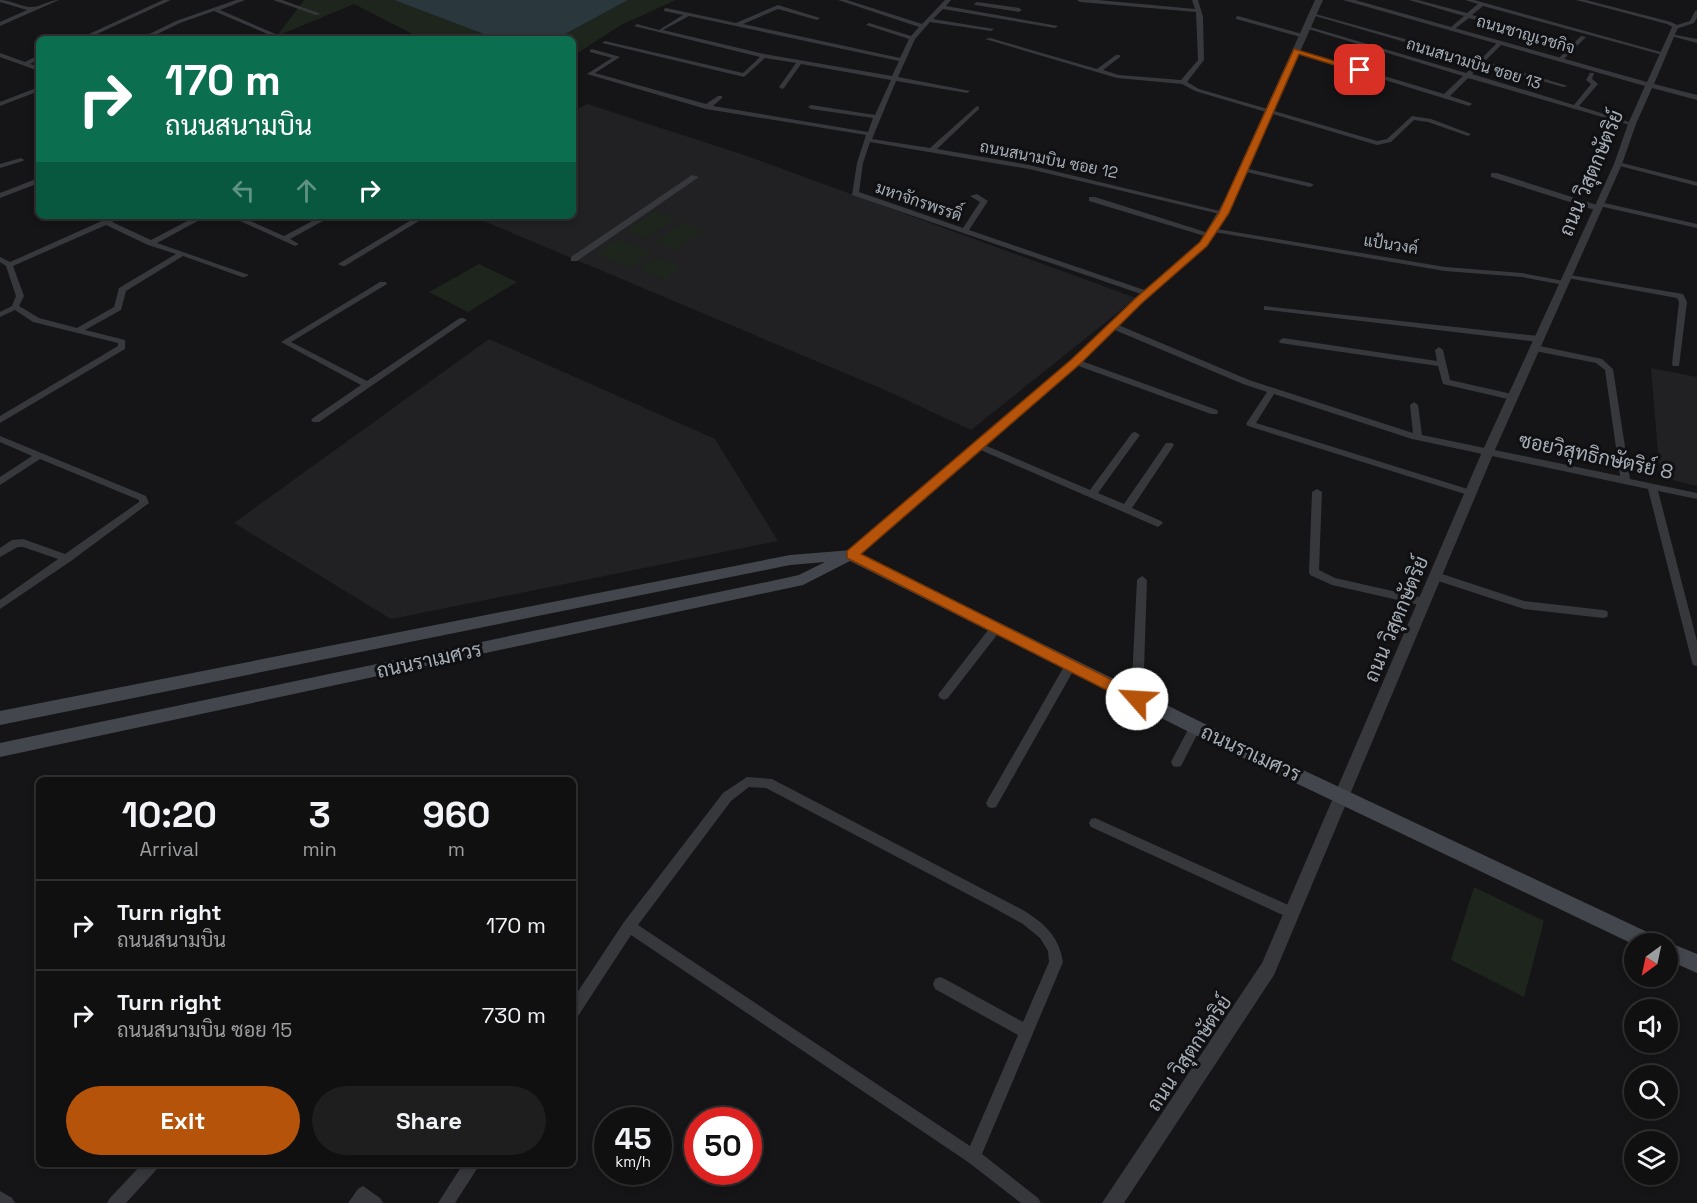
<!DOCTYPE html>
<meta charset="utf-8">
<style>
body{margin:0;font-family:"Space Grotesk",Sarabun,sans-serif;background:#1e1e1f;color:#f1f3f6;height:100vh;display:flex;flex-direction:column;font-size:22px;white-space:nowrap}
*{box-sizing:border-box;margin:0}
p{font-size:20px;color:#9c9d9f}
.icon{flex:none;width:33px;height:33px;fill:none;stroke:currentColor;stroke-width:2;stroke-linecap:round;stroke-linejoin:round}
.map{position:relative;flex:1;overflow:hidden}
.sheet{position:absolute;left:36px;top:777px;width:540px;height:390px;display:flex;flex-direction:column;background:#101011;border-radius:9px;box-shadow:0 3px 9px #0003,0 0 0 2px #303031}
.sheet>*{flex:none}
.top-card{position:absolute;left:36px;top:36px;width:540px;height:183px;border-radius:9px;box-shadow:0 3px 9px #0003,0 0 0 2px #303031;background:#0b6e4f;color:#fff;overflow:hidden}
.needle{width:39px;rotate:213deg}
.tools{position:absolute;left:1624px;top:933px;display:grid;gap:12px}
.tools a{display:grid;place-items:center;width:54px;height:54px;border-radius:50%;background:#101011;box-shadow:0 3px 9px #0003,0 0 0 2px #303031;font-size:30px}
.speed{position:absolute;left:594px;top:1107px;display:flex;gap:12px;font-size:30px;font-weight:700;text-align:center}
.speed>*{display:grid;place-content:center;width:78px;height:78px;border-radius:50%;background:#101011;box-shadow:0 3px 9px #0003,0 0 0 2px #303031;line-height:1}
.speed small{font-size:15px;font-weight:400}
.speed .limit{border:9px solid #d22;background:#fff;color:#111}
.pin{position:absolute;display:grid;place-items:center;width:51px;height:51px;color:#fff;margin:-26px;border-radius:12px;box-shadow:0 3px 9px #0006}
.me{position:absolute;width:66px;margin:-33px;rotate:296deg;stroke-linejoin:round;filter:drop-shadow(0 0 4px #0008)}
.turn{display:flex;align-items:center;gap:21px;height:126px;padding:0 30px;font-size:27px}
.turn .icon{width:78px;height:78px;stroke-width:2.5}
.turn b{display:block;font-size:42px;line-height:51px}
.lanes{display:flex;align-items:center;height:57px;padding:0 30px;background:#0003;justify-content:center;gap:30px;direction:ltr}
.lanes .off{opacity:.35}
.eta{display:flex;justify-content:space-evenly;align-items:center;height:102px;text-align:center}
.eta b{font-size:36px;font-weight:600;line-height:42px}
.cta{display:flex;gap:12px;margin-top:auto;padding:12px 30px}
.cta a{flex:1;height:69px;border-radius:36px;background:#b45309;color:#fff;font-size:24px;font-weight:600;line-height:69px;text-align:center}
.cta a+a{background:#1e1e1f;color:#f1f3f6}
ul{padding:0;list-style:none}
li{display:flex;align-items:center;gap:18px;height:90px;padding:0 30px;border-top:2px solid #303031}
li div{flex:1}
li b{display:block;font-size:22px}
li em{font-style:normal}
.map>svg:first-child{display:block}
</style>
<div class="map">
<svg width="1697" height="1203" viewBox="0 0 1697 1203">
<rect width="100%" height="100%" fill="#151517"/>
<g fill="#212124">
<polygon points="587,104 744,155 1136,298 971,430 885,390 472,216 573,216 573,111"/>
<polygon points="489,339 715,439 778,541 391,619 234,523"/>
<polygon points="1651,368 1697,377 1697,486 1660,477"/>
</g>
<g fill="#1d251d">
<polygon points="304,0 394,0 497,39 422,39 354,4 277,36"/>
<polygon points="628,0 676,0 621,25 573,56 573,39 556,39"/>
<polygon points="655,211 675,219 646,239 626,231"/>
<polygon points="683,222 704,230 676,250 655,242"/>
<polygon points="619,239 652,252 630,268 597,254"/>
<polygon points="657,257 681,266 664,279 640,269"/>
<polygon points="479,264 517,282 468,312 429,292"/>
<polygon points="1474,887 1544,921 1524,997 1451,960"/>
</g>
<polygon fill="#2a373c" points="394,0 628,0 556,39 497,39"/>
<g fill="none" stroke-linecap="round" stroke-linejoin="round">
<g fill="#36383c" fill-rule="evenodd">
<path d="M0,0C11,0 19,6 30,7C39,8 49,0 59,0L0,26V22L27,10L0,2Z"/>
<polygon points="163,0 171,0 86,39 78,39"/>
<polygon points="236,0 245,0 220,10 287,39 279,39 214,11 180,23 147,39 139,39 176,21"/>
<polygon points="273,0 282,0 321,14 316,15"/>
<path d="M838,0H847L922,24L945,0H951L946,6L1058,26L1055,28L943,9L933,19L994,29L991,31L930,22L915,39L898,77L970,91L967,93L896,81L872,139L930,148L977,106L979,107V109L937,149L1029,165L1228,213L1224,215L1029,169L870,142L863,163L859,192L963,228L980,202L970,196L977,194L988,201L969,230L1150,292L1151,294L1147,296L852,195L857,163L866,135L706,109L587,74L612,58L590,52V50L592,49L620,57L595,73L706,104L718,96H722V98L713,106L868,132L873,118L811,109L808,107L811,105L875,115L891,80L801,64L784,88L782,89L779,87L796,63L765,58L744,77L602,43L605,41L743,73L760,57L634,26L637,24L659,30L683,15L664,11V9L666,8L736,23L778,5L820,18L817,20L778,9L743,24L900,58L909,39L866,25L869,23L911,36L919,27ZM689,16L899,61L892,76L764,54L663,30Z"/>
<polygon points="1077,0 1098,0 1195,9 1192,0 1198,0 1203,17 1204,60 1187,82 1199,89 1377,141 1387,139 1412,116 1431,119 1471,134 1468,136 1428,122 1414,120 1391,142 1377,145 1195,91 1182,84 1117,78 985,39 990,38 1097,69 1116,55 1120,55 1120,57 1103,70 1119,75 1181,80 1198,60 1196,12 1080,2"/>
<polygon points="1409,0 1418,0 1467,13 1478,4 1465,0 1474,0 1668,54 1663,55 1483,6 1472,15 1559,40 1556,42 1469,18 1452,31 1449,29 1450,28 1464,16"/>
<polygon points="1576,0 1586,0 1671,22 1677,25 1690,21 1695,11 1697,10 1697,18 1694,23 1676,29 1667,24"/>
<polygon points="977,2 1019,8 1022,10 1019,12 975,5 974,4"/>
<polygon points="1312,13 1480,60 1498,42 1502,42 1502,44 1485,61 1568,86 1563,87 1482,64 1472,74 1574,105 1591,84 1586,80 1590,73 1594,73 1592,79 1598,84 1579,106 1635,124 1630,125 1468,78 1450,96 1471,103 1472,104 1469,106 1294,52 1294,50 1298,50 1444,94 1463,76 1305,28 1310,27 1466,73 1477,63 1312,15"/>
<polygon points="1238,16 1306,35 1307,36 1304,38 1236,19 1236,17"/>
<polygon points="1671,34 1697,39 1697,43 1671,36"/>
<polygon points="1581,36 1586,37 1562,61 1558,61 1558,59"/>
<polygon points="0,53 25,62 39,55 39,59 30,64 39,67 39,71 0,57"/>
<polygon points="39,87 39,91 0,106 0,102"/>
<polygon points="38,150 39,154 36,153 36,151"/>
<polygon points="21,158 24,160 23,161 0,168 0,164"/>
<polygon points="1618,162 1697,182 1697,186 1616,165 1615,164"/>
<polygon points="1244,168 1310,183 1314,185 1310,187 1242,171 1240,170"/>
<polygon points="1491,173 1497,173 1597,205 1597,202 1600,202 1697,224 1697,228 1599,206 1602,208 1601,210 1595,210 1491,177"/>
<polygon points="692,175 699,177 577,261 571,261 571,257"/>
<polygon points="36,179 39,179 39,183 0,198 0,193"/>
<polygon points="1089,197 1095,197 1215,235 1208,237 1089,201"/>
<path d="M113,216H123L112,222L151,240L197,216H207L157,243L249,275L245,277H242L183,256L126,291L121,310L85,330L125,340V349L0,423V416L118,346V343L33,322L15,310L0,317V312L12,306L16,296L6,266L0,262V257L10,262ZM106,225L148,245L176,254L119,288L114,307L77,328L39,318L19,306L24,296L13,266Z"/>
<polygon points="229,216 239,216 284,236 322,216 332,216 290,239 299,244 295,246"/>
<polygon points="418,216 427,216 345,266 342,266 338,264"/>
<polygon points="1211,228 1445,267 1522,273 1564,281 1568,283 1564,285 1522,277 1445,271 1214,232 1210,230"/>
<polygon points="1564,274 1683,294 1687,302 1679,366 1673,366 1672,364 1679,302 1677,298 1567,278 1564,278"/>
<polygon points="380,282 386,282 387,284 291,342 367,381 460,318 463,318 467,320 319,422 313,422 311,420 313,418 361,385 281,342"/>
<polygon points="1264,306 1538,336 1542,339 1538,342 1267,310 1264,310"/>
<polygon points="1110,324 1116,324 1249,380 1413,433 1410,405 1414,402 1418,405 1422,435 1620,476 1605,370 1596,363 1535,351 1531,348 1535,345 1602,359 1613,369 1630,479 1697,493 1697,499 1658,491 1697,641 1697,666 1693,665 1692,662 1648,489 1412,439 1274,394 1256,423 1474,491 1476,493 1474,495 1468,495 1248,426 1246,424 1267,392 1243,384 1110,328"/>
<polygon points="1283,338 1437,361 1435,350 1439,347 1443,350 1450,380 1512,394 1516,397 1512,400 1443,384 1438,366 1280,343 1279,341"/>
<polygon points="1076,359 1217,410 1218,412 1217,414 1211,414 1073,364 1073,360"/>
<polygon points="1135,432 1140,435 1098,493 1124,504 1166,443 1172,443 1174,445 1132,508 1161,521 1163,523 1158,527 976,448 974,446 979,443 982,444 1090,490 1132,433"/>
<polygon points="0,436 146,496 149,503 71,561 0,609 0,600 58,559 23,547 18,547 0,557 0,548 12,540 23,539 65,554 139,502 139,500 40,459 0,485 0,477 32,456 0,442"/>
<polygon points="1317,489 1322,492 1319,570 1335,578 1428,599 1429,602 1428,605 1424,606 1332,585 1310,575 1309,572 1312,492"/>
<polygon points="1436,572 1524,601 1603,610 1607,611 1608,614 1607,617 1603,618 1524,609 1432,579 1431,576"/>
<polygon points="1142,576 1147,580 1143,699 1141,702 1137,704 1133,702 1131,699 1137,580"/>
<polygon points="996,624 1000,625 1001,628 1000,631 948,698 944,700 940,698 938,695 940,692 992,625"/>
<polygon points="1070,662 1074,663 1076,666 996,807 992,808 988,807 986,803 988,799 1066,663"/>
<polygon points="1195,722 1199,724 1201,727 1181,766 1177,767 1173,766 1171,762 1173,758 1191,724"/>
<path d="M747,777L772,779L1023,910C1044,923 1059,936 1063,962L982,1154L1038,1198L1041,1203H1021L968,1162L631,935L578,1016L573,1018V999L624,922L723,793ZM749,787L766,788L994,908L1023,924L1040,938L1048,951L1049,962L1023,1022L945,979L940,977L935,979L933,984L935,989L1018,1035L970,1146L638,925L731,801Z"/>
<polygon points="1095,818 1297,909 1298,913 1297,917 1292,919 1287,917 1091,827 1089,823 1091,819"/>
<polygon points="142,1164 160,1164 157,1169 126,1203 107,1203 110,1198"/>
<polygon points="463,1164 480,1164 455,1203 438,1203"/>
<polygon points="363,1186 380,1198 383,1203 348,1203 358,1189"/>
<polygon points="0,1191 12,1198 15,1203 0,1203"/>
</g>
<g fill="#36383c" fill-rule="evenodd">
<polygon points="1315,0 1323,0 1235,199 1207,246 1143,302 1080,364 857,558 847,558 845,555 847,552 1072,360 1135,298 1200,242 1225,199"/>
<polygon points="1343,0 1355,0 1647,82 1672,27 1679,25 1654,84 1697,95 1697,100 1652,88 1636,124 1622,164 1494,452 1274,975 1124,1203 1102,1203 1262,963 1482,452 1614,164 1628,124 1645,86"/>
</g>
<g fill="#43474d" fill-rule="evenodd">
<polygon points="852,550 1201,722 1660,938 1662,944 1635,945 1189,732 850,561 803,585 0,757 0,743 781,579 799,575 825,562 790,565 0,725 0,711 790,555"/>
<polygon points="1668,942 1697,954 1697,973 1668,960 1668,944 1664,944"/>
</g>
</g>
<polygon fill="#b45309" stroke="#753606" stroke-width="1.5" points="1294,49 1364,70 1360,73 1299,54 1229,213 1207,246 1143,302 1080,364 861,554 1142,695 1144,699 1142,703 1132,703 847,558 847,551 1072,359 1136,298 1200,242 1219,213"/>
<g text-anchor="middle" stroke-width="6" stroke-linejoin="round" paint-order="stroke">
<g font-size="16" fill="#a6aeb8" stroke="#101012">
<text transform="translate(1526 34) rotate(16)" y="6">ถนนชาญเวชกิจ</text>
<text transform="translate(1474 63) rotate(17)" y="6">ถนนสนามบิน ซอย 13</text>
<text transform="translate(1049 159) rotate(11)" y="6">ถนนสนามบิน ซอย 12</text>
<text transform="translate(919 201) rotate(19)" y="6">มหาจักรพรรดิ์</text>
<text transform="translate(1391 244) rotate(9)" y="6">แป้นวงค์</text>
</g>
<g font-size="20" fill="#a6aeb8" stroke="#101012">
<text transform="translate(1591 173) rotate(-67)" y="7">ถนน วิสุตกษัตริย์</text>
<text transform="translate(1596 456) rotate(12)" y="7">ซอยวิสุทธิกษัตริย์ 8</text>
<text transform="translate(1396 619) rotate(-67)" y="7">ถนน วิสุตกษัตริย์</text>
<text transform="translate(429 660) rotate(-12)" y="7">ถนนราเมศวร</text>
<text transform="translate(1251 753) rotate(25)" y="7">ถนนราเมศวร</text>
<text transform="translate(1189 1053) rotate(-56)" y="7">ถนน วิสุตกษัตริย์</text>
</g>
</g>
</svg>
<div class="tools">
<a><svg class="needle" viewBox="-14 -14 28 28"><path d="M0-13l5 13h-10z" fill="#e53935"/><path d="M0 13l5-13h-10z" fill="#9c9d9f"/></svg></a>
<a><svg class="icon" aria-label="sound" viewBox="0 0 24 24"><path d="M4 9h4l5-4v14l-5-4H4zM17 9q2 3 0 6"/></svg></a>
<a><svg class="icon" aria-label="search" viewBox="0 0 24 24"><circle cx="10" cy="10" r="6"/><path d="M15 15l6 6"/></svg></a>
<a><svg class="icon" aria-label="layers" viewBox="0 0 24 24"><path d="M12 4l9 5-9 5-9-5zM3 14l9 5 9-5"/></svg></a>
</div>
<div class="speed"><div>45<small>km/h</small></div><div class="limit">50</div></div>
<div class="pin" style="left:1360px;top:70px;background:#d93025"><svg class="icon" aria-label="arrive" viewBox="0 0 24 24"><path d="M6 21V4h12l-3 4 3 4H6"/></svg></div>
<svg class="me" style="left:1137px;top:699px" viewBox="-20 -20 40 40"><circle r="19" fill="#fff"/><path d="M0-13L10 11 0 6-10 11z" fill="#b45309"/></svg>
<div class="top-card">
<div class="turn"><svg class="icon" aria-label="right" viewBox="0 0 24 24"><path d="M7 20v-9h11M14 6l5 5-5 5"/></svg><div><b>170 m</b>ถนนสนามบิน</div></div>
<div class="lanes"><svg class="icon off" aria-label="left" viewBox="0 0 24 24"><path d="M17 20v-9H6M10 6l-5 5 5 5"/></svg><svg class="icon off" aria-label="ahead" viewBox="0 0 24 24"><path d="M12 20V5M6 11l6-6 6 6"/></svg><svg class="icon" aria-label="right" viewBox="0 0 24 24"><path d="M7 20v-9h11M14 6l5 5-5 5"/></svg></div>
</div>
<section class="sheet">
<div class="eta">
<div><b>10:20</b><p>Arrival</p></div>
<div><b>3</b><p>min</p></div>
<div><b>960</b><p>m</p></div>
</div>
<ul>
<li><svg class="icon" aria-label="right" viewBox="0 0 24 24"><path d="M7 20v-9h11M14 6l5 5-5 5"/></svg><div><b>Turn right</b><p>ถนนสนามบิน</p></div><em>170 m</em></li>
<li><svg class="icon" aria-label="right" viewBox="0 0 24 24"><path d="M7 20v-9h11M14 6l5 5-5 5"/></svg><div><b>Turn right</b><p>ถนนสนามบิน ซอย 15</p></div><em>730 m</em></li>
</ul>
<div class="cta"><a>Exit</a><a>Share</a></div>
</section>
</div>
